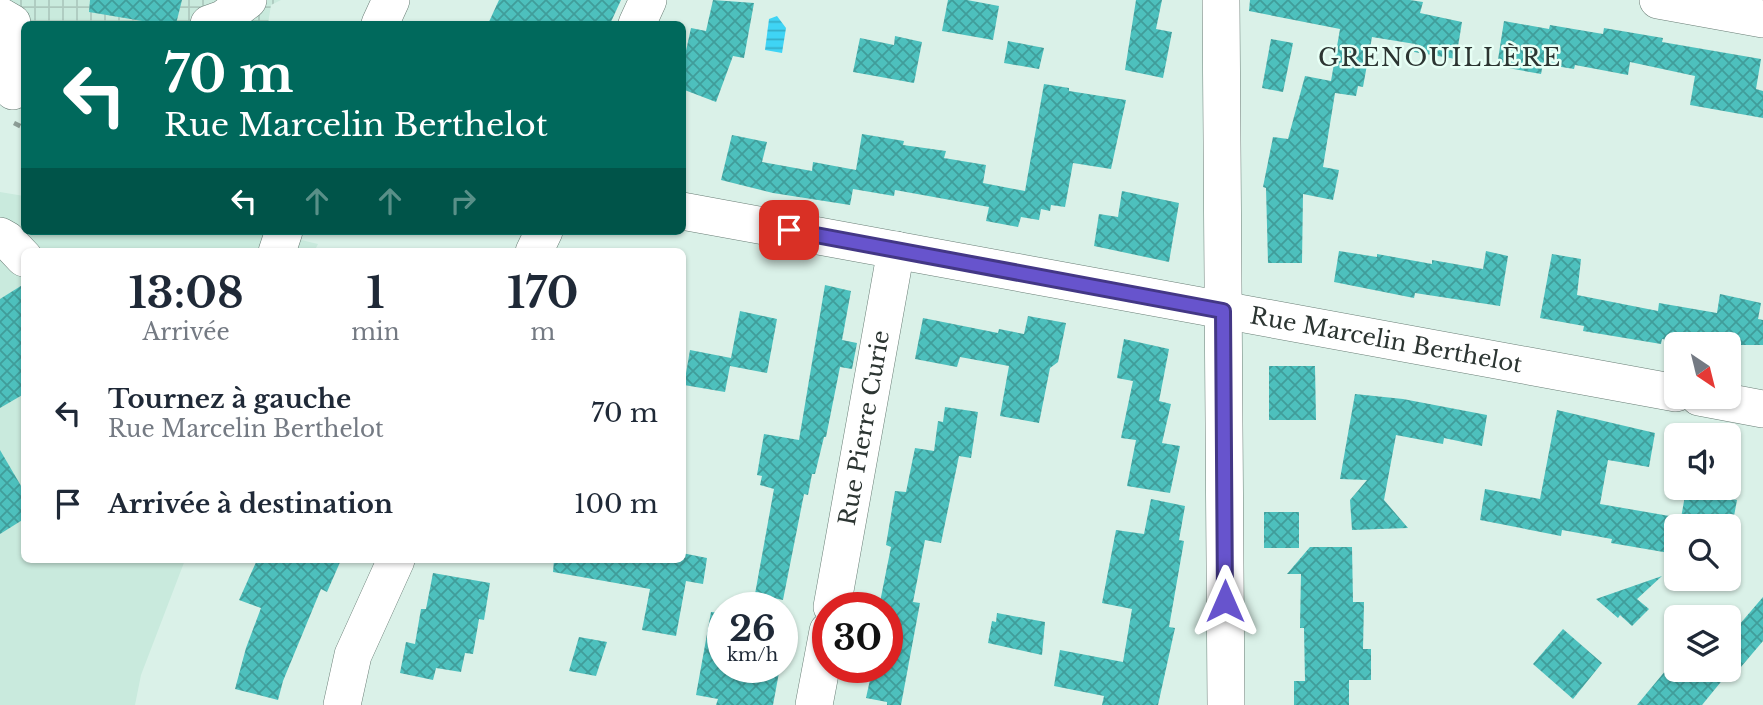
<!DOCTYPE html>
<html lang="fr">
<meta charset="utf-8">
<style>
body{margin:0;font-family:"Libre Baskerville",serif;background:#f2f2f3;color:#1f2937;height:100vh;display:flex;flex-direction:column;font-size:26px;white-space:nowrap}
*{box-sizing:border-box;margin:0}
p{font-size:23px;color:#747a83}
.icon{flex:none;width:38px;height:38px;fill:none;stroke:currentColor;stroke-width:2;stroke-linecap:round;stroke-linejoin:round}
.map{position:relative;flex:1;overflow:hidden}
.sheet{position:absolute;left:21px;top:248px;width:665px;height:315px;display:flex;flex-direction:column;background:#fff;border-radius:10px;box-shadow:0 2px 5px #0004}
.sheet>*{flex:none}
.guide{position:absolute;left:21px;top:21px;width:665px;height:214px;border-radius:10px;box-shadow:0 2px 5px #0004;background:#00695c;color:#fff;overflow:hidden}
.needle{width:46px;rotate:145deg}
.fabs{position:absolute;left:1664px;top:332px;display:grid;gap:14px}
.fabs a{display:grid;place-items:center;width:77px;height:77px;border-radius:10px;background:#fff;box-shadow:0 2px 5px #0004;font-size:35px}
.speed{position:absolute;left:707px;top:592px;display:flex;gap:14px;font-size:35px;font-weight:700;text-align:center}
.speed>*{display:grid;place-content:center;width:91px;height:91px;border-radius:50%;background:#fff;box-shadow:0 2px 5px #0004;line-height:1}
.speed small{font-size:18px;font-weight:400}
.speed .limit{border:10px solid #d22;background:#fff;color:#111}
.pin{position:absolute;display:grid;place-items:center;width:60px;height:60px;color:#fff;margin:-30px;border-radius:14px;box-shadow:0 4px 10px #0006}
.me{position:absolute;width:77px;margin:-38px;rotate:0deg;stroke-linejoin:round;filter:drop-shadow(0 0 5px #0008)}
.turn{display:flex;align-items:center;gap:24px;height:147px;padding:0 28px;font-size:32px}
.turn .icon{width:91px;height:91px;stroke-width:2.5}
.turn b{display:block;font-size:49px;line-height:60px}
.lanes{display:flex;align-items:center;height:66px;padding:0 28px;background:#0003;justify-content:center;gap:35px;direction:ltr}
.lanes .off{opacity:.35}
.eta{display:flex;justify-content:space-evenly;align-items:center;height:119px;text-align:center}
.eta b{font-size:42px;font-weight:800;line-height:49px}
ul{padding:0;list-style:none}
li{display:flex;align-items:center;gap:21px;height:91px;padding:0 28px}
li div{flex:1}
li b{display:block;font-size:26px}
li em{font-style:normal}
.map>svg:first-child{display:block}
</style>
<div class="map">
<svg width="1763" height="705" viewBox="0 0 1763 705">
<defs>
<pattern id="industrial-grid" width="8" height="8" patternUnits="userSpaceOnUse" patternTransform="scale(1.75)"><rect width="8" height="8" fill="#c9eadd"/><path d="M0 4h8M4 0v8" fill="none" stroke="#adc9be"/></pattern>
<pattern id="water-rules" width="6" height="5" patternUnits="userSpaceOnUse" patternTransform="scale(1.75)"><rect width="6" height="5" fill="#3fd4f5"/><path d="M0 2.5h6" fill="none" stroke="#35adc7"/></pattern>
<pattern id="building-cross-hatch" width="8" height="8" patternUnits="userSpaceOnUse" patternTransform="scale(1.75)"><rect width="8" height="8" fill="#4dc0bd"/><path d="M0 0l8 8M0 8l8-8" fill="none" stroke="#409d9a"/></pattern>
</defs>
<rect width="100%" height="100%" fill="#daf1e8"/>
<polygon fill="#c9eadd" points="0,192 24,196 24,231 263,231 318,244 314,252 24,252 24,560 185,560 141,675 135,705 0,705"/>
<polygon fill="url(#industrial-grid)" points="0,0 281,0 271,5 268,24 24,24"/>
<polygon fill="url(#water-rules)" points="777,16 786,28 782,53 765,50 769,19"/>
<g fill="url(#building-cross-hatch)">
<polygon points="90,0 182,0 176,24 160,24 89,12"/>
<polygon points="499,0 621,0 610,24 488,24"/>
<polygon points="713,0 754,3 744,58 733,56 716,102 682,89 682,69 691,28 706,31"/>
<polygon points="948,0 967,0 999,6 993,40 942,31"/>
<polygon points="1136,0 1162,0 1156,29 1172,32 1163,78 1125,70"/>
<polygon points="1250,0 1410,0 1423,2 1420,13 1462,22 1456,59 1414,52 1415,44 1372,37 1363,87 1358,86 1356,96 1335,93 1323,167 1339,170 1333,200 1303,194 1302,263 1268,263 1266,188 1263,187 1273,137 1288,139 1305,76 1331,81 1340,29 1249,11"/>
<polygon points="1504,21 1549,29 1550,25 1603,34 1604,28 1663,38 1662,42 1761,59 1756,89 1763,91 1763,118 1690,105 1695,76 1630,62 1628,75 1575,65 1574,69 1543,64 1541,74 1497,66"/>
<polygon points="895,36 922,42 914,83 853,72 860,38 894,45"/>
<polygon points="1271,39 1293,43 1283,92 1262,88"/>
<polygon points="1008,41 1044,48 1039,69 1004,63"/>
<polygon points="1044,84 1069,88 1069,91 1126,100 1111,169 1073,163 1065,207 1051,205 1050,211 1041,209 1039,220 1021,217 1018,227 986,221 989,207 895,190 894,196 853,189 850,205 773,193 721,180 732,135 767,142 762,162 812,171 813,162 856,170 862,134 904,141 903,145 946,151 944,158 986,165 983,183 1025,191"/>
<polygon points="1122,191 1179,203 1169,262 1094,246 1099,214 1118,217"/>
<polygon points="1339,251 1377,257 1377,254 1432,264 1432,260 1483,269 1486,251 1508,256 1500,306 1415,293 1414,298 1334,282"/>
<polygon points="1552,254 1581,259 1577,295 1658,311 1659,303 1717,313 1720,294 1761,303 1758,319 1763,320 1763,345 1694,345 1662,339 1661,344 1583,331 1584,326 1540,318"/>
<polygon points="24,284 24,394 0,408 0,299"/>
<polygon points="825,285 851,291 842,340 857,343 852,369 840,367 826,437 824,437 815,474 812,474 808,495 804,494 783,600 755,594 774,489 760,485 762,476 757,475 764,434 799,440"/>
<polygon points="740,311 777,319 767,373 730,366 725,392 684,385 690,350 731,358"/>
<polygon points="1028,316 1066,323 1058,362 1050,368 1039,423 1000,416 1009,366 960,357 957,367 915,359 923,318 998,333 999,329 1024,334"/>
<polygon points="1124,339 1169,349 1159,401 1171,404 1162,443 1180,446 1170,493 1127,486 1136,440 1121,438 1133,381 1117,378"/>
<polygon points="1269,366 1315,366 1316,420 1269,420"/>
<polygon points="1355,394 1403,399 1487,415 1482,446 1444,438 1443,444 1396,435 1384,500 1408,528 1352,530 1350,500 1367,480 1340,479"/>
<polygon points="945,407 978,412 971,458 959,456 941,543 925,540 913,602 920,603 901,705 887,705 887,702 866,698 871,675 875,676 877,667 887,667 887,607 879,607 891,547 886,545 895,491 906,492 915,448 934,451 938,421 943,422"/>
<polygon points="1557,410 1655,433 1649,467 1608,460 1600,504 1681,518 1686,490 1737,500 1732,527 1680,527 1681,520 1680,527 1676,527 1675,554 1611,543 1612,539 1562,530 1561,536 1480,520 1485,489 1540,499"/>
<polygon points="0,450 24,491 24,519 0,534"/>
<polygon points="1151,499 1185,506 1179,540 1184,541 1169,627 1175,628 1158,705 1102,705 1104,696 1054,686 1060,650 1123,662 1132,609 1102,603 1116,530 1144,534"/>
<rect x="1264" y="512" width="35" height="36"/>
<polygon points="1310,547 1352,547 1353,602 1364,602 1363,649 1371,649 1371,680 1349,680 1349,705 1294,705 1294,681 1305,681 1304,628 1300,628 1301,574 1287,574"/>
<polygon points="682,553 707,558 703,584 686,581 676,636 642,630 650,589 553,572 554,560 682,560"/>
<polygon points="257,560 341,560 327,592 321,589 283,681 278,700 235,689 246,648 261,608 239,600"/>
<polygon points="433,573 490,583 484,620 479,619 473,654 465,653 461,672 436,668 433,680 400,673 406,642 415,644 421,609 426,609"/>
<polygon points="1662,576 1637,599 1649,609 1632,626 1620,615 1618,618 1596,599"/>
<polygon points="1763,597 1763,641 1729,681 1729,672 1702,705 1637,705 1666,670 1729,670 1729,617 1739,625"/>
<polygon points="711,612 723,613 723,667 780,667 773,705 716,705 718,699 696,695"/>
<polygon points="997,613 1045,622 1042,655 988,643 992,621 996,622"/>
<polygon points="1563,629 1602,663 1573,699 1533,664"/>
<polygon points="579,637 607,642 596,676 569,671"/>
</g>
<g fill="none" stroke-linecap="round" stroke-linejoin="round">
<g stroke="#687d75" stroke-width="38">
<g id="minor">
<polyline points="1221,0 1226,705"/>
<polyline points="1658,0 1763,19"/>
<polyline points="0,16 12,23 15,67 13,91"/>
<polyline points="209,24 223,19 248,0"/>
<polyline points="380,24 391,0"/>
<polyline points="637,24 648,0"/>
<path id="s1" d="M682,211L1676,393"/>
<polyline points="0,236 7,240 24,258"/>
<polyline points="277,252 284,231"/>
<polyline points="534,252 544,231"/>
<polyline points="1699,397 1763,409"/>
<path id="s2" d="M832,607L896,250"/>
<polyline points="342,705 353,655 396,560"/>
<polyline points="814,705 828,631"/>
</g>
</g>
<polyline stroke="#8d9e97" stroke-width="4.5" stroke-dasharray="7 3.5" stroke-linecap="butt" points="14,123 24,128"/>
<use href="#minor" stroke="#fff" stroke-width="37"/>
</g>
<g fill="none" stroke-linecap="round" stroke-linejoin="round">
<g stroke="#433785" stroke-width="18">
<polyline id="route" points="789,230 1223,311 1225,601"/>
</g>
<use href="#route" stroke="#6754cd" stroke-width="12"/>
</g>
<g text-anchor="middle" stroke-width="5" stroke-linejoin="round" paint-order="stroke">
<g font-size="23" fill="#2c3532" stroke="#e7fff5">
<text dy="8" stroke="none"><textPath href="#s1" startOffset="716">Rue Marcelin Berthelot</textPath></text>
<text dy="8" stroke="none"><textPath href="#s2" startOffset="182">Rue Pierre Curie</textPath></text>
</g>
<g font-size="24" letter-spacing="2" fill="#2c3532" stroke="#e7fff5">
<text x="1440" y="66">GRENOUILLÈRE</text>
</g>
</g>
</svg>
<div class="fabs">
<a><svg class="needle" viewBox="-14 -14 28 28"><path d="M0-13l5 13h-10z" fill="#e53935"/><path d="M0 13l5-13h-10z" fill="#747a83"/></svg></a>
<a><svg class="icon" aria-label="sound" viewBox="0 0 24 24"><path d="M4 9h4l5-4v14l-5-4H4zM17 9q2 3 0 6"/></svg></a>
<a><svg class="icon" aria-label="search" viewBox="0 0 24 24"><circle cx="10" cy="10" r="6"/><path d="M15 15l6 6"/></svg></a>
<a><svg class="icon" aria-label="layers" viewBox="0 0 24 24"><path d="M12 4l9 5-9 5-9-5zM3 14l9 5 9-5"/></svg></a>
</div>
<div class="speed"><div>26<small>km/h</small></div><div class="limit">30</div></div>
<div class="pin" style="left:789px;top:230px;background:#d93025"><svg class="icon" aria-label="arrive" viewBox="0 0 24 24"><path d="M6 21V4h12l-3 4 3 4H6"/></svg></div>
<svg class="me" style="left:1225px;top:601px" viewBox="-20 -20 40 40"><path d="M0-17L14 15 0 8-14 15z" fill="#6754cd" stroke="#fff" stroke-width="4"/></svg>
<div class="guide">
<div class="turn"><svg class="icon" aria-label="left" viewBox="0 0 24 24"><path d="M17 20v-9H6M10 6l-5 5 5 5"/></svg><div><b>70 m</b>Rue Marcelin Berthelot</div></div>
<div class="lanes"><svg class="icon" aria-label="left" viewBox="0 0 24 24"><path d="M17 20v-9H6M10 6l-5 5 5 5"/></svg><svg class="icon off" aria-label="ahead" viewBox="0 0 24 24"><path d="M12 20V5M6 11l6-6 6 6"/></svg><svg class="icon off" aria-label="ahead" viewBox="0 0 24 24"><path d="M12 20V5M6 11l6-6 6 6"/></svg><svg class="icon off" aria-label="right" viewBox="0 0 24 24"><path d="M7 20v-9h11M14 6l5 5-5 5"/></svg></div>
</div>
<section class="sheet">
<div class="eta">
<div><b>13:08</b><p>Arrivée</p></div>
<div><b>1</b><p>min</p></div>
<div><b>170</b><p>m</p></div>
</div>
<ul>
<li><svg class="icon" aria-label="left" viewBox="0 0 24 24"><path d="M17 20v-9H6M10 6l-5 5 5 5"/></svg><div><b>Tournez à gauche</b><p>Rue Marcelin Berthelot</p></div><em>70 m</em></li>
<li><svg class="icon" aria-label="arrive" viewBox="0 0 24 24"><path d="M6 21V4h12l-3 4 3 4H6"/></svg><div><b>Arrivée à destination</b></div><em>100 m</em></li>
</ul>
</section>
</div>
